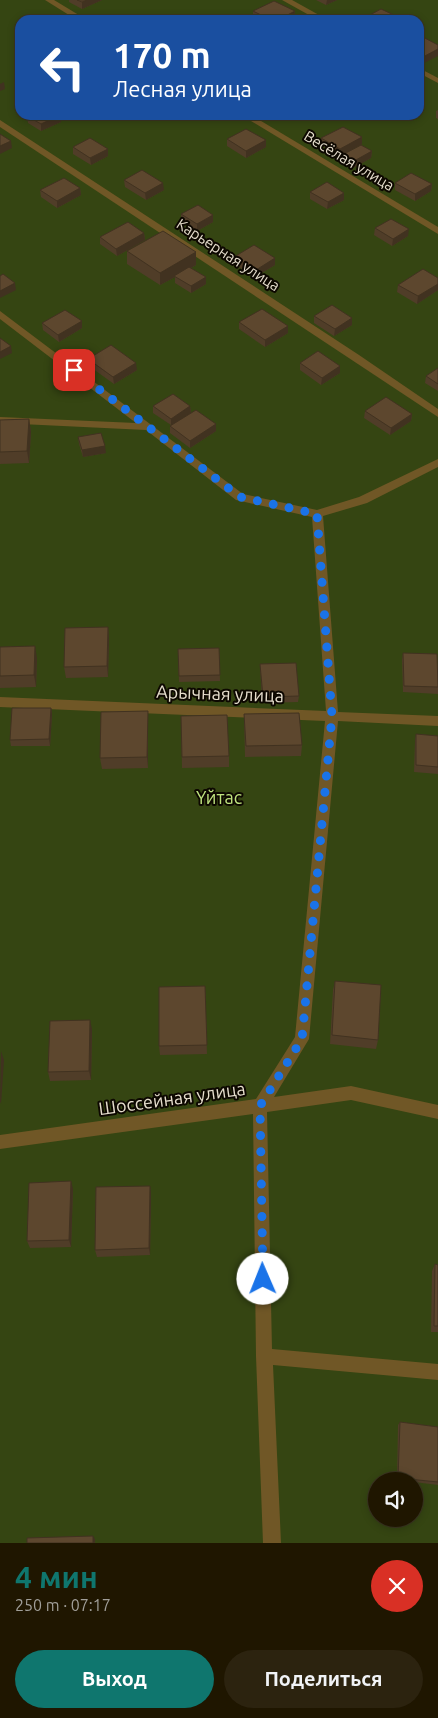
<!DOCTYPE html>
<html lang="ru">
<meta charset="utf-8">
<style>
body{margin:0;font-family:Ubuntu,sans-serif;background:#2c230f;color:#f1f3f6;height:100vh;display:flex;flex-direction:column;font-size:19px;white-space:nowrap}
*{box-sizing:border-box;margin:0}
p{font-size:16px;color:#a19f99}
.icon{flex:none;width:28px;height:28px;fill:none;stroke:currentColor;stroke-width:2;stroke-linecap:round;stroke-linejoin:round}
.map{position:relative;height:1543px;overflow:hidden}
.drawer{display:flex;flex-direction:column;background:#1f1600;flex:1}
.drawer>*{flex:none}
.hud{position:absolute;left:15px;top:15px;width:409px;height:105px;border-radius:15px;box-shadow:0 2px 8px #0003,0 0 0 1px #3c3522;background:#1a4fa0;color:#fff;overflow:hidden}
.controls{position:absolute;left:368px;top:1472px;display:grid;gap:10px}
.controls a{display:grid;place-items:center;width:55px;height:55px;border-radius:50%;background:#1f1600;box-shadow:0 2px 8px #0003,0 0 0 1px #3c3522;font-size:25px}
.pin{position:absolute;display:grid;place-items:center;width:42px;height:42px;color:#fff;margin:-21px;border-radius:10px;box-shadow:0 2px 8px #0006}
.me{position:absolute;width:55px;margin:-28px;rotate:359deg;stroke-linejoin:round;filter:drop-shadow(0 0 4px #0008)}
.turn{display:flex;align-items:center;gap:18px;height:105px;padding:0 15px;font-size:22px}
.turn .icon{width:65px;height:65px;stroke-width:2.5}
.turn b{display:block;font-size:35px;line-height:42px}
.round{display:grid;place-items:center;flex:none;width:52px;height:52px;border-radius:26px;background:#2c230f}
.summary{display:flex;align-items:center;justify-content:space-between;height:85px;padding:0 15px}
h1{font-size:30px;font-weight:600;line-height:38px;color:#0f766e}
.primary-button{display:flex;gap:10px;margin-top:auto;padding:10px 15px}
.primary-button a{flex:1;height:58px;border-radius:30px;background:#0f766e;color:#fff;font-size:20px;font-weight:600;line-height:58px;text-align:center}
.primary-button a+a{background:#2c230f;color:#f1f3f6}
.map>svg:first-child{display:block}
</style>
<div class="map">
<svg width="438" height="1543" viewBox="0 0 438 1543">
<rect width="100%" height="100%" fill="#291d00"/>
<path fill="#354512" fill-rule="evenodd" d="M0,0H438V1543H0ZM20,20H419V115H20ZM376,1481H414V1519H376Z"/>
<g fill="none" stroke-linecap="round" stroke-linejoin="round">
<g fill="#705726" fill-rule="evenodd">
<polygon points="45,0 54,0 87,20 77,20"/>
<polygon points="282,0 292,0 328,20 318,20"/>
<polygon points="419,68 438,78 438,83 419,73"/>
<polygon points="241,115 251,115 438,227 438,234"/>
<polygon points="0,120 359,355 438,409 438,417 0,127"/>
<polygon points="0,311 243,494 317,510 359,497 438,459 438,467 367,503 323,516 338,712 438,716 438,726 338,721 309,1039 274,1097 351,1086 438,1105 438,1119 351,1100 267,1112 272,1349 438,1364 438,1380 273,1365 281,1543 263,1543 256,1356 253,1114 0,1149 0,1135 256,1099 295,1037 325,721 0,707 0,697 326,711 312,517 236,500 146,430 0,423 0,417 136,423 0,319"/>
</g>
</g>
<g fill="#503d28">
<polygon points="69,0 102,0 82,9 69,2"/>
<polygon points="316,0 337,0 326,5"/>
<polygon points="253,11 295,11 294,16 306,20 258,20 253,18"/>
<polygon points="366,17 394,20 366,20"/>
<polygon points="419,39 438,45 422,64 419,62"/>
<polygon points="438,110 438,119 436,118 436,111"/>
<polygon points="183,115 202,115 192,120"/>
<polygon points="27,116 61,122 41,131 28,123"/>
<polygon points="362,137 362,144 340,156 321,145 321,138"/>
<polygon points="227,139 266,140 266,147 246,158 227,146"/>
<polygon points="73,147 108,156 91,165 73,154"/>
<polygon points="372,151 371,158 353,168 342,162 342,155"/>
<polygon points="124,180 164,190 146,200 125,187"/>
<polygon points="395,183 432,184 431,191 415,201 395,190"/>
<polygon points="80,188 81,195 57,208 41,197 40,190"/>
<polygon points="310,192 344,200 327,209 310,199"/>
<polygon points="181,214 213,215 213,222 197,231 181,221"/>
<polygon points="375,228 408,236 392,246 374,235"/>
<polygon points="144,233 145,240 117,256 100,244 100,237"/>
<polygon points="127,251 196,265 191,268 206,277 206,284 191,293 175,283 175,277 160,285 127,264"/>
<polygon points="234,257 275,258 275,265 255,277 234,264"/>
<polygon points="438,278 438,290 417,304 397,292 398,285"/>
<polygon points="314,316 352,325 334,336 314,323"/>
<polygon points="239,322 288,333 265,347 239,329"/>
<polygon points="42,323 82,328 59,342 43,330"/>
<polygon points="88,359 137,370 114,384 89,366"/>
<polygon points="300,363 340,366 340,373 321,385 300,370"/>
<polygon points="438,368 438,391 425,383 426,376"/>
<polygon points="153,406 190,406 191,413 216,431 190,448 170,433 170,426 171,425 153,413"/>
<polygon points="365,411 412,414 411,421 390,435 364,418"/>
<polygon points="29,419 31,432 29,463 0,464 0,420"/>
<polygon points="78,437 106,453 83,457 79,444"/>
<polygon points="108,627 109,639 108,677 66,678 64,667"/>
<polygon points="0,647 37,658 36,687 0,688"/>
<polygon points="219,648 220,681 179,682 178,649"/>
<polygon points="403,653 438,666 438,694 403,692 402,660"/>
<polygon points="260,664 299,696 298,702 262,703"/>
<polygon points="51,708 52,714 50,746 11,746 10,740"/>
<polygon points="148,711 148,768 102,769 100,758"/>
<polygon points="244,714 302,745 301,756 245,757"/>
<polygon points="181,716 229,756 229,767 182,768"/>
<polygon points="416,734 438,736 438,774 414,772 415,740"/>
<polygon points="335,981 378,1040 376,1049 330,1044 333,990"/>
<polygon points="205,986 207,1054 160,1055 159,1046"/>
<polygon points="92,1029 91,1080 50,1081 48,1072"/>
<polygon points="73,1189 71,1247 30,1248 27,1241"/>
<polygon points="151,1193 150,1255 97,1257 95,1250"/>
<polygon points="435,1264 438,1265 438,1332 431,1332 432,1271"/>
<polygon points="400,1422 438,1427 438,1485 414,1482 414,1481 397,1480 398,1425"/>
</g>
<g fill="#413220">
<polygon points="87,0 102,0 82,9 82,2"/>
<polygon points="327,0 337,0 326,5"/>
<polygon points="295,11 294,18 291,20 278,20"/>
<polygon points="394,15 394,20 385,20"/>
<polygon points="438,49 438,56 422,64 423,57"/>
<polygon points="4,82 5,89 0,91 0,84"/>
<polygon points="60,115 61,115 61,122 41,131 41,124"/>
<polygon points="192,115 202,115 192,120"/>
<polygon points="362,137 362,144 340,156 340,149"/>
<polygon points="266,140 266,147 246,158 246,151"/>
<polygon points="11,141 12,148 0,154 0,146"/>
<polygon points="108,149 108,156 91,165 90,158"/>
<polygon points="372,151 371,158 353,168 354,161"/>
<polygon points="163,183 164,190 146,200 145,193"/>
<polygon points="432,184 431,191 415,201 415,194"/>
<polygon points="80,188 81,195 57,208 57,201"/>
<polygon points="344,193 344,200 327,209 328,202"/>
<polygon points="213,215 213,222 197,231 197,224"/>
<polygon points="409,229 408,236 392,246 393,239"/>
<polygon points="144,233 145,240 117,256 116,249"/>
<polygon points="196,252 196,265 176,276 174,276 175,277 160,285 160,273"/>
<polygon points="275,258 275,265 255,277 256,270"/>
<polygon points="206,277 206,284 191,293 191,286"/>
<polygon points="15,283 16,290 0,298 0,291"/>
<polygon points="438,284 438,290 417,304 418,296"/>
<polygon points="352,318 352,325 334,336 335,329"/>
<polygon points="82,321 82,328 59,342 58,335"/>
<polygon points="288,326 288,333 265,347 265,340"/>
<polygon points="11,346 12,353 0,359 0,352"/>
<polygon points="136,363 137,370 114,384 113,377"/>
<polygon points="340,366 340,373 321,385 322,378"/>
<polygon points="190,406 191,413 171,426 171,419"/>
<polygon points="412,414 411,421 390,435 391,428"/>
<polygon points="29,419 31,432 29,463 27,451"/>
<polygon points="216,424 216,431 190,448 190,441"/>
<polygon points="105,446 106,453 83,457 82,450"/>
<polygon points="108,627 109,639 108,677 107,666"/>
<polygon points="35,646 37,658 36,687 34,675"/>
<polygon points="51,708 52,714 50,746 49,739"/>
<polygon points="148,711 148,768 147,757"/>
<polygon points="90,1020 92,1029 91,1080 89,1071"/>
<polygon points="1,1051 4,1060 1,1104 0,1101"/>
<polygon points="71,1181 73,1189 71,1247 69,1240"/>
<polygon points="150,1186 151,1193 150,1255 149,1248"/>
<polygon points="93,1536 95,1539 95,1543 93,1543"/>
</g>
<g fill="#5d472e" stroke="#413220">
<polygon points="77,0 87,0 82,2"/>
<polygon points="274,1 295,11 278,20 271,20 253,11"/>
<polygon points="381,9 394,15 385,20 373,20 366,17"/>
<polygon points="296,15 306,20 285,20"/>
<polygon points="423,37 438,45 438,49 423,57 419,55 419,39"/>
<polygon points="30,115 60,115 41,124 27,116"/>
<polygon points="343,127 362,137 340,149 321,138"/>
<polygon points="246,129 266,140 246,151 227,139"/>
<polygon points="0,134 11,141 0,146"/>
<polygon points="90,138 108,149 90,158 73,147"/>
<polygon points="361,145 372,151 354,161 342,155"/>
<polygon points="142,170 163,183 145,193 124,180"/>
<polygon points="411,173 432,184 415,194 395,183"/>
<polygon points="64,178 80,188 57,201 40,190"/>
<polygon points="327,182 344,193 328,202 310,192"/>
<polygon points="198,205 213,215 197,224 181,214"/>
<polygon points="391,219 409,229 393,239 375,228"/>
<polygon points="128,222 144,233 116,249 100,237"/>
<polygon points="163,231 196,252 160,273 127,251"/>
<polygon points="254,245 275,258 256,270 234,257"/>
<polygon points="189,267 206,277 191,286 174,276"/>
<polygon points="423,269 438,278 438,284 418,296 398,285"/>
<polygon points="3,274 15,283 0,291 0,276"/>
<polygon points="332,305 352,318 335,329 314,316"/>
<polygon points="262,309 288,326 265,340 239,322"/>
<polygon points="65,310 82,321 58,335 42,323"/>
<polygon points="0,338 11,346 0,352"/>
<polygon points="111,345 136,363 113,377 88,359"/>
<polygon points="318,351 340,366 322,378 300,363"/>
<polygon points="438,368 438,384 426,376"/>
<polygon points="173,394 190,406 171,419 153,406"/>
<polygon points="386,397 412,414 391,428 365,411"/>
<polygon points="196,410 216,424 190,441 170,426"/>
<polygon points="29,419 27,451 0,452 0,420"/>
<polygon points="101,433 105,446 82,450 78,437"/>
<polygon points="108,627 107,666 64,667 65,628"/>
<polygon points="35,646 34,675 0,676 0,647"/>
<polygon points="219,648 220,675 179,676 178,649"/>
<polygon points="403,653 437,654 438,687 404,686"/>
<polygon points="296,663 299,696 263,697 260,664"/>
<polygon points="12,708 51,708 49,739 10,740"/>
<polygon points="148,711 147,757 100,758 101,712"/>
<polygon points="299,713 302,745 246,746 244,714"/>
<polygon points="227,715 229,756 182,757 181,716"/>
<polygon points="416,734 438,736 438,767 416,765"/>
<polygon points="335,981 381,985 378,1040 332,1035"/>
<polygon points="205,986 207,1045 159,1046 159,987"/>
<polygon points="90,1020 89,1071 48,1072 50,1021"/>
<polygon points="71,1181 69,1240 27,1241 29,1183"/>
<polygon points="150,1186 149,1248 95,1250 96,1187"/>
<polygon points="435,1264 438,1265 438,1326 434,1326"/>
<polygon points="400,1422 438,1427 438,1482 398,1478"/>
<polygon points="93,1536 93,1543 27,1543 27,1538"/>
</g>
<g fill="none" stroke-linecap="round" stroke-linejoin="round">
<polyline stroke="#1a73e8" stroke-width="9" stroke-dasharray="0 16.2" points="74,370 240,497 317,514 332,716 302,1039 260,1106 263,1279"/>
</g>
<g text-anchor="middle" stroke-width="4" stroke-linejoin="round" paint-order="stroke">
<g font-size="15" fill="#e6decd" stroke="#0d0801">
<text transform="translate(349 161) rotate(31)" y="5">Весёлая улица</text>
<text transform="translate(228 255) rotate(33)" y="5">Карьерная улица</text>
</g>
<g font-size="18" fill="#e6decd" stroke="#0d0801">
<text transform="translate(220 694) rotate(2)" y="6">Арычная улица</text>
<text transform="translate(172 1099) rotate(-8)" y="6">Шоссейная улица</text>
</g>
<g font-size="18" fill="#bfe37e" stroke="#0d0801">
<text x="219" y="804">Үйтас</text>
</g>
</g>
</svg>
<div class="controls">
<a><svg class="icon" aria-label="sound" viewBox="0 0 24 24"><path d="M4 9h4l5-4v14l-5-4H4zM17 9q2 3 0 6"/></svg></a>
</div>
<div class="pin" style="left:74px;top:370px;background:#d93025"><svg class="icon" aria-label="arrive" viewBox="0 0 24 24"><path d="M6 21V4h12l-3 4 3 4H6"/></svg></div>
<svg class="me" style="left:263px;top:1279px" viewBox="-20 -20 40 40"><circle r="19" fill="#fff"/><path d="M0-13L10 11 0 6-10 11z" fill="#1a73e8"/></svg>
<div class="hud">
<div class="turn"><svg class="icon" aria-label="left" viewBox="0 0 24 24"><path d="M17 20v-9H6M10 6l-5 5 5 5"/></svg><div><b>170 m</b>Лесная улица</div></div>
</div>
</div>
<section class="drawer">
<div class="summary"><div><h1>4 мин</h1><p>250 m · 07:17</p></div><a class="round" style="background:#d93025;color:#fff"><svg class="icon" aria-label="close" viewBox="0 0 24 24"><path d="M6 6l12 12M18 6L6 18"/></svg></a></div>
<div class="primary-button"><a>Выход</a><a>Поделиться</a></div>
</section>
